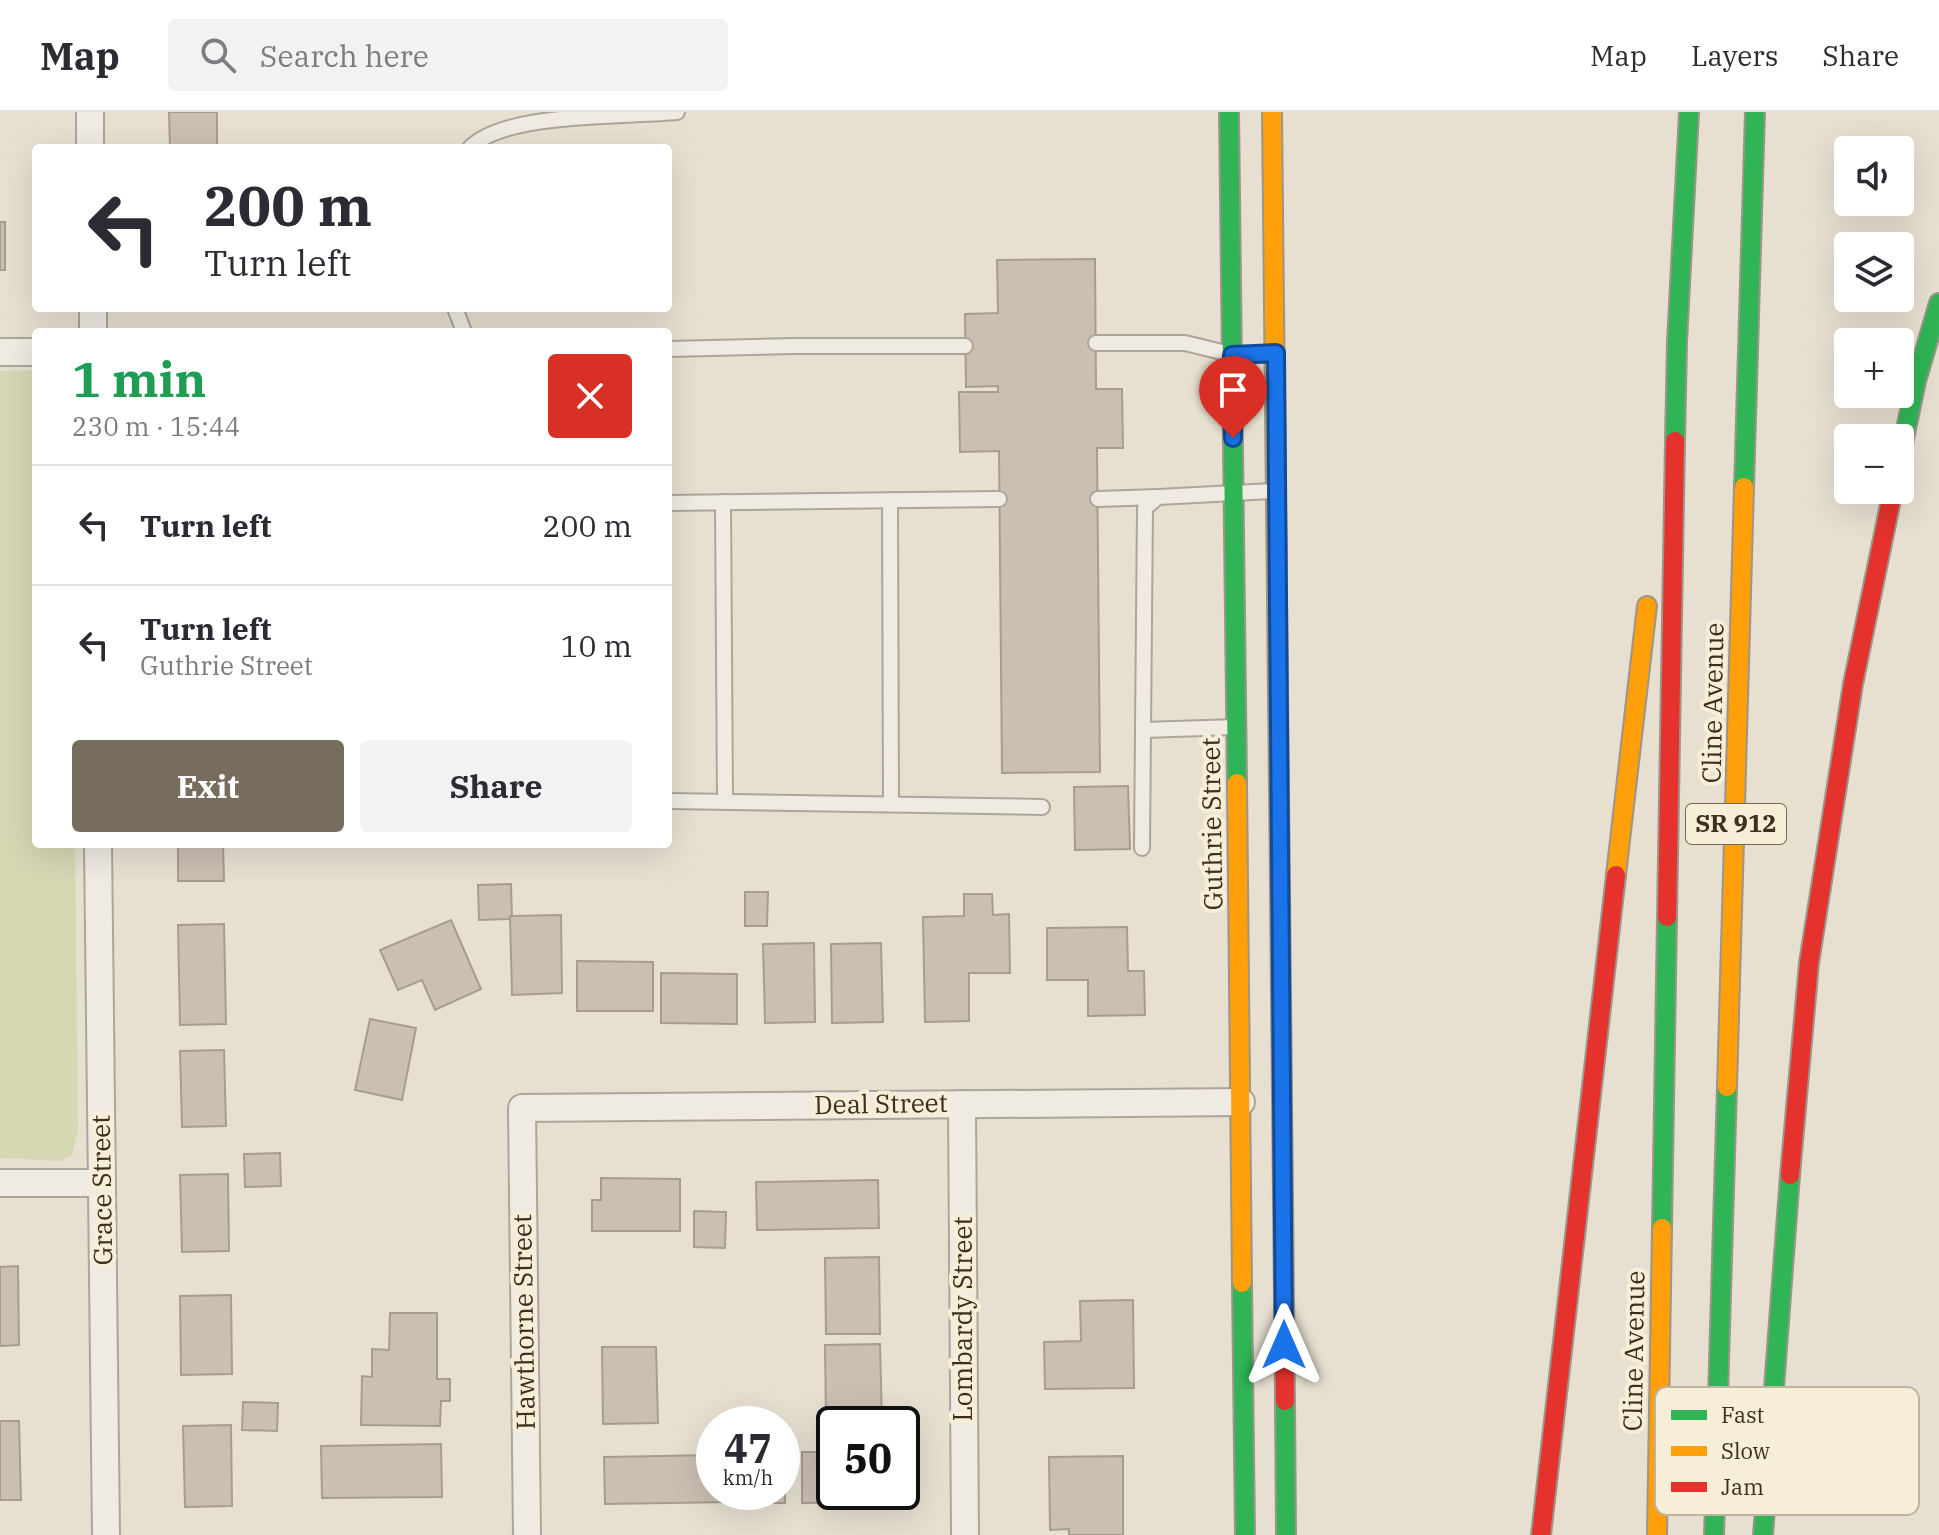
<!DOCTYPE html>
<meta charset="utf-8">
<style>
body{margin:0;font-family:"IBM Plex Serif",serif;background:#f2f2f3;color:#2b2b33;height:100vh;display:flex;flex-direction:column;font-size:30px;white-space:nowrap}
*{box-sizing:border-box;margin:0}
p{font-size:26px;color:#7c7c81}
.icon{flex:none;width:44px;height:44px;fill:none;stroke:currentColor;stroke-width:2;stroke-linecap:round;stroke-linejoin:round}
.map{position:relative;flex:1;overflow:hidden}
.panel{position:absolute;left:32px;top:216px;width:640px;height:520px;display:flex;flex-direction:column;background:#fff;border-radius:8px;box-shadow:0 8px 32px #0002}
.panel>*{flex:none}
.hud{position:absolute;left:32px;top:32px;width:640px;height:168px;border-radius:8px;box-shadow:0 8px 32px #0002;background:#fff;color:#2b2b33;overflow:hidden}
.tools{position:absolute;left:1834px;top:24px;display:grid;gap:16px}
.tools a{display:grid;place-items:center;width:80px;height:80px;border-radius:8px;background:#fff;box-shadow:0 8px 32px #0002;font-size:40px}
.speed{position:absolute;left:696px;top:1294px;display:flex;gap:16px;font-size:40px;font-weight:700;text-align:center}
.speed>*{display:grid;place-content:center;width:104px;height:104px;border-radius:50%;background:#fff;box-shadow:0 8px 32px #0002;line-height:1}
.speed small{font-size:20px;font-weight:400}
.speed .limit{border:4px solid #111;border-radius:12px;background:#fff;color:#111}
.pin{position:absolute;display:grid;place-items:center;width:68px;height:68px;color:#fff;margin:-82px -34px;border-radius:50% 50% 50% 0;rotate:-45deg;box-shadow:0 0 8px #0007}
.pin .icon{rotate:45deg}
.me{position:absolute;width:88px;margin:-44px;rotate:0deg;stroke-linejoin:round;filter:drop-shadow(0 0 6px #0008)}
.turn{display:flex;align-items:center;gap:28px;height:168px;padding:0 40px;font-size:36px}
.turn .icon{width:104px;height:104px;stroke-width:2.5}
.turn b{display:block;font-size:56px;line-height:68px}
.round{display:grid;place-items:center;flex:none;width:84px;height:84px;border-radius:8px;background:#f2f2f3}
.head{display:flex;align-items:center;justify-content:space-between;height:136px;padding:0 40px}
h1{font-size:48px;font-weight:800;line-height:60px;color:#1e9e55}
.action{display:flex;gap:16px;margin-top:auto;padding:16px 40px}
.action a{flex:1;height:92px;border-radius:8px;background:#786c5e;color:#fff;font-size:32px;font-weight:800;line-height:92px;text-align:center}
.action a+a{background:#f2f2f3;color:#2b2b33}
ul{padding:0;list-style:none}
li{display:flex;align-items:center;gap:24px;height:120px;padding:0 40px;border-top:2px solid #e1e1e2}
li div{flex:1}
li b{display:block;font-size:30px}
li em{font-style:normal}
header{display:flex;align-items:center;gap:48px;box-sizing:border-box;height:112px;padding:0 40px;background:#fff;border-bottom:2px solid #e1e1e2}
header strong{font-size:38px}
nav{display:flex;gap:44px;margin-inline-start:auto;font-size:28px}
.search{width:560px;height:72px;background:#f2f2f3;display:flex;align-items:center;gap:20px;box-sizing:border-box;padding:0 28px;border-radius:8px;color:#7c7c81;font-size:30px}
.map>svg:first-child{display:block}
</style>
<header>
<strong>Map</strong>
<div class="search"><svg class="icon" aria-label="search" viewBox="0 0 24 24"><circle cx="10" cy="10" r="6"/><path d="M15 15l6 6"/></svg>Search here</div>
<nav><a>Map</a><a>Layers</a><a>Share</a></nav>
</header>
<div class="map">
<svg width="1939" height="1423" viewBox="0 0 1939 1423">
<rect width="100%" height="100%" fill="#e7e0d1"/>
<polygon fill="#d6d7b3" points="36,258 36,732 75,732 78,1017 72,1043 60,1049 0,1046 0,259"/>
<g fill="#cbbfb2" stroke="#a89c90" stroke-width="2">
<polygon points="169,0 217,0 217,36 170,36"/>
<rect x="0" y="110" width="5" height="48"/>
<polygon points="1095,147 1096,277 1122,277 1123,336 1097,336 1100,660 1002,661 999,339 960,340 959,280 998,280 998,274 966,275 965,202 998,201 997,148"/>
<polygon points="1128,674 1130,737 1075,738 1074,675"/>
<polygon points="178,732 223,732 224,769 178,769"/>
<polygon points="511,772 512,807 479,808 478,773"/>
<polygon points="745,780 768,780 767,814 745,814"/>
<polygon points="964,782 992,782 993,803 1009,802 1010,861 969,861 969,909 925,910 923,805 964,804"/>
<polygon points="561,803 562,881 512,883 510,804"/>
<polygon points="451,808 481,877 435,898 422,868 398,878 380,838"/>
<polygon points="224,812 226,912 180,913 178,813"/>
<polygon points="1127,815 1128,859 1144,859 1145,903 1088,904 1088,868 1047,868 1047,816"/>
<polygon points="814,831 815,910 765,911 763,832"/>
<polygon points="881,831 883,910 832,911 831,832"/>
<polygon points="577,849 653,850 653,899 577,899"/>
<polygon points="661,861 737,862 737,912 661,911"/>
<polygon points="370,907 416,916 402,988 355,978"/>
<polygon points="224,938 226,1014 182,1015 180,939"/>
<polygon points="280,1041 281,1074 245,1075 244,1042"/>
<polygon points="228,1062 229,1139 182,1140 180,1063"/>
<polygon points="601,1066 680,1067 680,1119 592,1119 592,1088 601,1088"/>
<polygon points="878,1068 879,1116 757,1118 756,1070"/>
<polygon points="694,1099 726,1100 725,1136 694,1135"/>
<polygon points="879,1145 880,1222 826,1222 825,1146"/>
<polygon points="18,1154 19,1233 0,1234 0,1155"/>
<polygon points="231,1183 232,1262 181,1263 180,1184"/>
<polygon points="1133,1188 1134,1276 1045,1277 1044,1230 1081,1229 1080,1189"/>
<polygon points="390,1201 437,1201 437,1267 450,1267 450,1289 441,1289 440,1314 361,1313 362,1264 372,1265 372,1237 389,1238"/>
<polygon points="880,1232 882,1309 826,1310 825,1233"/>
<polygon points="602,1235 656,1235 658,1311 603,1312"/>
<polygon points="243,1290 278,1291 277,1319 242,1318"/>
<polygon points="0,1309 19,1309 21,1388 0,1388"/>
<polygon points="231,1313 232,1394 185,1395 183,1314"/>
<polygon points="441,1332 442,1385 322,1386 321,1334"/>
<polygon points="802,1340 834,1340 834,1380 881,1380 882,1390 802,1391"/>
<polygon points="714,1343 714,1380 733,1380 733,1390 605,1392 604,1345"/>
<polygon points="1123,1344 1123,1423 1069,1423 1069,1417 1050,1418 1049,1345"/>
<polygon points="782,1353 786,1353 785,1391 748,1391 748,1380 782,1380"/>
</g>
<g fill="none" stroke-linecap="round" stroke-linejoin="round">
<g stroke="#ada599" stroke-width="18">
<g id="lane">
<path d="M470,36C504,0 623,5 677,0"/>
<polyline points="455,196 464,220"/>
<polyline points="1096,231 1185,231 1230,242"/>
<polyline points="668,237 793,234 965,234"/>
<polyline points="1098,387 1158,385"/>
<polyline points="890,388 891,692"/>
<polyline points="723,390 725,690"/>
<polyline points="668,391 999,387"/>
<polyline points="1236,615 1143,618 1145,396 1158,385 1274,379"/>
<polyline points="668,689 1042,695"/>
<polyline points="1142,736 1143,618"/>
</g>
</g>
<g stroke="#ada599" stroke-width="30">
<g id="street">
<polyline points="90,0 90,36"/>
<polyline points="93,196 93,220"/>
<polyline points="0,240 36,240"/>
<polyline points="98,732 106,1423"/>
<polyline points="962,992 965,1423"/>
<polyline points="0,1071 102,1071"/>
<polyline points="527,1423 522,996 1241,990"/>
</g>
</g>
<g stroke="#9c958a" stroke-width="22">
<g id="fast">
<polyline points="1229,0 1237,671"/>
<polyline points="1675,329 1677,230 1689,0"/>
<polyline points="1900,346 1916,269 1939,191"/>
<polyline points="1744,375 1755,0"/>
<polyline points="1662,1116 1667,805"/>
<polyline points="1242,1171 1245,1423"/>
<polyline points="1285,1289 1286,1423"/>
<polyline points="1714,1423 1727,975"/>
<polyline points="1763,1423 1790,1063"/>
</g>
</g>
<g stroke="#9c958a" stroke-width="22">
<g id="slow">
<polyline points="1272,0 1279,680"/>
<polyline points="1237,671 1242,1171"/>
<polyline points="1616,763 1647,494"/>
<polyline points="1727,975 1744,375"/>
<polyline points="1657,1423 1662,1116"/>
</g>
</g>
<g stroke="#9c958a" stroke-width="22">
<g id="jam">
<polyline points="1279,680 1285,1289"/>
<polyline points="1667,805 1675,329"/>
<polyline points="1790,1063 1809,851 1853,572 1893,378"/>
<polyline points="1541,1423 1616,763"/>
</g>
</g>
<use href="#lane" stroke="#efebe3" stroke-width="14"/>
<use href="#street" stroke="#efebe3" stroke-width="26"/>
<use href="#fast" stroke="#30b455" stroke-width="18"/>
<use href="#slow" stroke="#ff9f0a" stroke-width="18"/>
<use href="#jam" stroke="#e5322d" stroke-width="18"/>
</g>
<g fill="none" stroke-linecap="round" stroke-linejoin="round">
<g stroke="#114b97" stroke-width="20">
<polyline id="route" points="1233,326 1232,243 1276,241 1284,1233"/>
</g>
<use href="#route" stroke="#1a73e8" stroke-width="14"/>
</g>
<g text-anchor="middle" stroke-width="8" stroke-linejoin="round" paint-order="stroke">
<rect fill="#f7eed8" stroke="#756857" stroke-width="2" x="1686" y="692" width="100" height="40" rx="6"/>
<g font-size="24" font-weight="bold" fill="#3d2e20">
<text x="1736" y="720">SR 912</text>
</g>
<g font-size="26" fill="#3d2e20" stroke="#f7eed8">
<text transform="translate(1713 591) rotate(-89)" y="9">Cline Avenue</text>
<text transform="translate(1212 712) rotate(-91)" y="9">Guthrie Street</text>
<text transform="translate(881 992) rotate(-1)" y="9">Deal Street</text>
<text transform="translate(102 1078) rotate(-91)" y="9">Grace Street</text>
<text transform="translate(963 1207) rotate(-90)" y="9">Lombardy Street</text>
<text transform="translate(524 1210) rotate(-91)" y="9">Hawthorne Street</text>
<text transform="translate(1634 1239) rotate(-89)" y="9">Cline Avenue</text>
</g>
</g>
<rect x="1655" y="1275" width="264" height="128" rx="12" fill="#f7eed8" stroke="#bfb4a1" stroke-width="2"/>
<rect x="1671" y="1298" width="36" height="10" fill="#30b455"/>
<rect x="1671" y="1334" width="36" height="10" fill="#ff9f0a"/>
<rect x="1671" y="1370" width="36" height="10" fill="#e5322d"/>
<g font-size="22" fill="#3d2e20">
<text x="1721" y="1311">Fast</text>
<text x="1721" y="1347">Slow</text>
<text x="1721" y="1383">Jam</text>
</g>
</svg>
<div class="tools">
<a><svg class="icon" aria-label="sound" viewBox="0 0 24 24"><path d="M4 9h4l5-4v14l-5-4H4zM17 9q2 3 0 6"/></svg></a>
<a><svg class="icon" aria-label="layers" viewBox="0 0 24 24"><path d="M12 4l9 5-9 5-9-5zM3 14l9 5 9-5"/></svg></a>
<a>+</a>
<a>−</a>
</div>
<div class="speed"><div>47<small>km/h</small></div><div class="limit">50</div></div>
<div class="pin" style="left:1233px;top:326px;background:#d93025"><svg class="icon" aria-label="arrive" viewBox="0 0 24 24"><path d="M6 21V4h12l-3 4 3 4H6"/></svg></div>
<svg class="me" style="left:1284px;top:1233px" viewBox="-20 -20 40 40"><path d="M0-17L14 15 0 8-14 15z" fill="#1a73e8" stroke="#fff" stroke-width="4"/></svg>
<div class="hud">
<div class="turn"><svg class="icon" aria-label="left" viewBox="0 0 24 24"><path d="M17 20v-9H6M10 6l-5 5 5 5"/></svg><div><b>200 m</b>Turn left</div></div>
</div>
<section class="panel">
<div class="head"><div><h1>1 min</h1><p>230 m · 15:44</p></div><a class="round" style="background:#d93025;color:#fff"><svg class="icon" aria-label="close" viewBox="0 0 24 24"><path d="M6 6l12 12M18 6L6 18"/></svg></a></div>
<ul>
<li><svg class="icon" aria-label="left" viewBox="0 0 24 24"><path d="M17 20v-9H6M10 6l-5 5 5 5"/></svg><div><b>Turn left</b></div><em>200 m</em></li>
<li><svg class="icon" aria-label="left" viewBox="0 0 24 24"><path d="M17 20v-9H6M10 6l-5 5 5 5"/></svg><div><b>Turn left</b><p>Guthrie Street</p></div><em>10 m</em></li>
</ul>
<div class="action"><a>Exit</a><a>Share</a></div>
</section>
</div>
